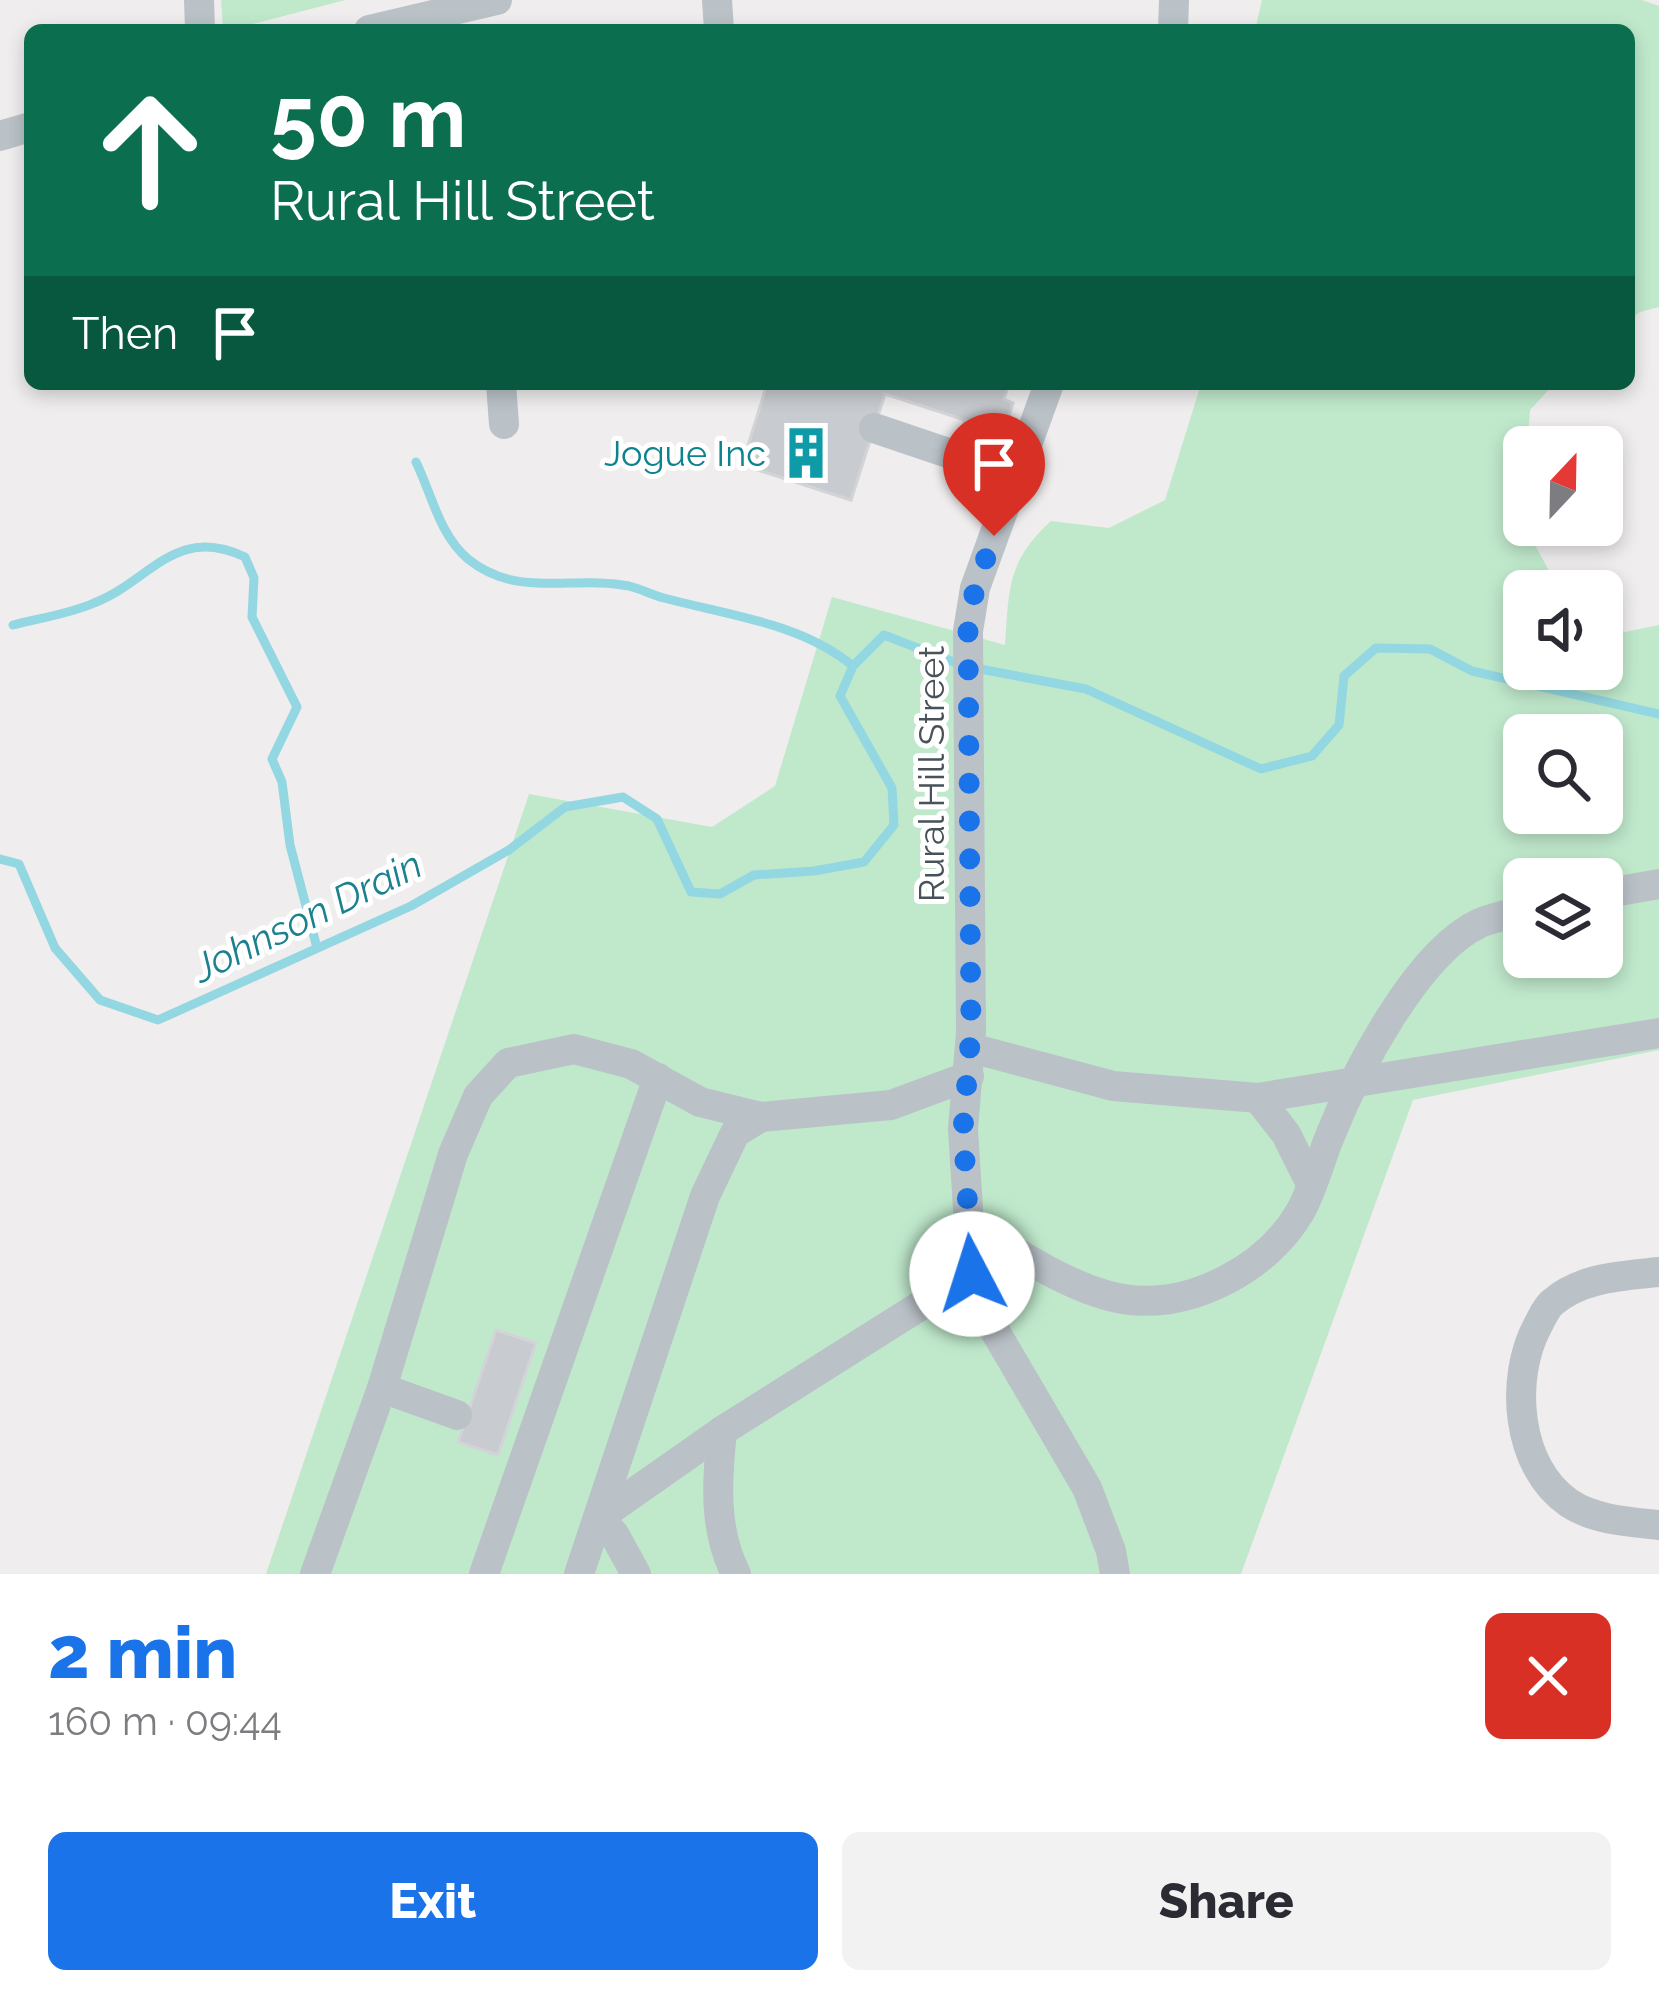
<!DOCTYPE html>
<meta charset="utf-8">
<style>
body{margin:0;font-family:Raleway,sans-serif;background:#f2f2f3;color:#2b2b33;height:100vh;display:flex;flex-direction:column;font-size:45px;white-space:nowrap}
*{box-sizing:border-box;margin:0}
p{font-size:39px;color:#7c7c81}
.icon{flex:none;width:66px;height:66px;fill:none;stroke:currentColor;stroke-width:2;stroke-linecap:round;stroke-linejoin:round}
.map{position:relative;height:1574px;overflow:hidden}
.details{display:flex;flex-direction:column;background:#fff;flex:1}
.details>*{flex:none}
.top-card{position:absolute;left:24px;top:24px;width:1611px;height:366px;border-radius:18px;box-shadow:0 6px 18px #0003;background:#0b6e4f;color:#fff;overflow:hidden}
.needle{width:78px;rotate:22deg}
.controls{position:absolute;left:1503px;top:426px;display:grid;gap:24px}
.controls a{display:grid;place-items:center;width:120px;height:120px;border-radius:18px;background:#fff;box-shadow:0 6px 18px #0003;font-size:60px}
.pin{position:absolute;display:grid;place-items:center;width:102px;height:102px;color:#fff;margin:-123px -51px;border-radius:50% 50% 50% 0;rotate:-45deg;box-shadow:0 0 12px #0007}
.pin .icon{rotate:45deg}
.me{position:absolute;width:132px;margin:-66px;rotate:355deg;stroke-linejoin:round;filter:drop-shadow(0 0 9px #0008)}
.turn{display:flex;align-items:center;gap:42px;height:252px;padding:0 48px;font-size:54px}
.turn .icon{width:156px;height:156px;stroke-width:2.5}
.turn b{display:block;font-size:84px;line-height:102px}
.then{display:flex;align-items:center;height:114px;padding:0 48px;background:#0003;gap:24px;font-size:45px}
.round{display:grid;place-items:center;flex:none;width:126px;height:126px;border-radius:18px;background:#f2f2f3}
.summary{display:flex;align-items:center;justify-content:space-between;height:204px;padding:0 48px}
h1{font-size:72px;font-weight:800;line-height:90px;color:#1a73e8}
.button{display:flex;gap:24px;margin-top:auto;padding:24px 48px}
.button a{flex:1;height:138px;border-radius:18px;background:#1a73e8;color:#fff;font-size:48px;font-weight:800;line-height:138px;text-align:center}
.button a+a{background:#f2f2f3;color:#2b2b33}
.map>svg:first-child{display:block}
</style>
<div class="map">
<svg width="1659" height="1574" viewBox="0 0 1659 1574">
<rect width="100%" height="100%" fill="#efeded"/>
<g fill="#c0e9cc" fill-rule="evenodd">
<polygon points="221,0 345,0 230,30 223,30"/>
<polygon points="1262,0 1642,0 1659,6 1659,307 1640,312 1629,320 1629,30 1255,30"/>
<path d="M1201,384H1554L1530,410L1527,447H1524L1522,521L1560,591H1524V669H1602V620L1625,632L1659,625V1050L1413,1100L1241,1574H266L529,794L712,827L775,786L832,597L1005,645C1009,589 1007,561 1051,521L1109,528L1165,500ZM1524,735H1602V813H1524ZM1524,879H1602V957H1524Z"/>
</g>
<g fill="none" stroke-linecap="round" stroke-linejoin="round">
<g stroke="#92d7e1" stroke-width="9">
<path d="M416,462C432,495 439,534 468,559C517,599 573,575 629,586C641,589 652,595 664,598C728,615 801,623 853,666"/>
<path d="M13,625C40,618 69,614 94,603C151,581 175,524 245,557L254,578L252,617L297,707L272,759L282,782L290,845L317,948"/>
<polyline points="0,859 19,864 55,948 100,1000 158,1020 411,906 509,850 565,807 623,797 657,819 691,892 720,894 754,875 814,871 864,862 894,825 892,788 840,696 853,666 884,635 964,666 1086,689 1261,769 1312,756 1339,725 1344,676 1376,648 1430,649 1472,671 1659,714"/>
</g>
</g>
<g fill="#c8cbcf" stroke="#d2d4d8" stroke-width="3">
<polygon points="767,384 1009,384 1004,399 1013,403 1001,440 962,428 965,420 885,394 851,500 742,465"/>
<polygon points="496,1330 536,1343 498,1455 458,1442"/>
</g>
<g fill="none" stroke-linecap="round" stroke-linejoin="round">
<g stroke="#bac2c8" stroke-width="30">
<polyline points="199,0 200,30"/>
<polyline points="717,0 719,30"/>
<polyline points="369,30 497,0"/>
<polyline points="1173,30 1174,0"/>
<polyline points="0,136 30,127"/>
<polyline points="501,384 504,424"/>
<polyline points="1049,384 975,588 968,631 971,1032 963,1129 972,1273 995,1331 1087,1488 1111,1551 1115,1574"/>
<polyline points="874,428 1016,476"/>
<polyline points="1602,894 1659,884"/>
<polyline points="971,1048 1113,1086 1258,1098 1659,1033"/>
<polyline points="1258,1098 1286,1134 1311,1184"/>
<path d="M967,1222C1013,1250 1076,1294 1130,1300C1195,1307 1268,1267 1300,1212C1313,1189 1320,1160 1330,1136C1355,1073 1417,952 1480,923C1494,917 1510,915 1524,910"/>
<path d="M1659,1272C1623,1276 1582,1277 1553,1302C1546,1307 1542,1318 1538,1325C1509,1378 1516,1467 1569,1503C1594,1520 1630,1522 1659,1525"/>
<polyline points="382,1388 457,1415"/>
<path d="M722,1431C717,1479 713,1529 736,1574"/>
<polyline points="315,1574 382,1388 453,1154 478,1096 508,1063 574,1049 631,1064 700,1102 761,1117 891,1105 969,1076"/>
<polyline points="484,1574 658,1078"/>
<polyline points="579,1574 705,1196 735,1133 761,1117"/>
<polyline points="636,1574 614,1534 598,1518 722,1431 972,1273"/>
</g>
</g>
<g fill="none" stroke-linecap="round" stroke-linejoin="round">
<polyline stroke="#1a73e8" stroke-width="21" stroke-dasharray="0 37.8" points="972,1274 963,1129 971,1032 968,632 975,588 994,536"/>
</g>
<defs>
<g id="building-bare" transform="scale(4.14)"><path d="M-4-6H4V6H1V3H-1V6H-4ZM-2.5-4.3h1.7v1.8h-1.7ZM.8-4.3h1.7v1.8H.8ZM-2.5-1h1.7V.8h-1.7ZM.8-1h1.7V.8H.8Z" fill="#0f9aa8" stroke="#fff" stroke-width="2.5" paint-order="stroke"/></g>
</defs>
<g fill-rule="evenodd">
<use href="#building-bare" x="806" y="453"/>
</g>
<g text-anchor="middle" stroke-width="10" stroke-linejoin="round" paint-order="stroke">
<g font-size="36" fill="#0d838f" stroke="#fff" text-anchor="end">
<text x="766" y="466">Jogue Inc</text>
</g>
<g font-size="36" fill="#485258" stroke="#fff">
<text transform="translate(931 774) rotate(-90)" y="13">Rural Hill Street</text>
</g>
<g font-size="39" font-style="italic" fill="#1c818f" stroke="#fff">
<text transform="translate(307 916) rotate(-26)" y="14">Johnson Drain</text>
</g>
</g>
</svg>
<div class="controls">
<a><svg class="needle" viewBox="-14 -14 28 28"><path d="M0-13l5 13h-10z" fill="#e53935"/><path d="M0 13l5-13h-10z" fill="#7c7c81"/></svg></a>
<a><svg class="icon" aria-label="sound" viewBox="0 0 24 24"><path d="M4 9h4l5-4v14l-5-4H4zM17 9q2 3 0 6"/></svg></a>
<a><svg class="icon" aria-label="search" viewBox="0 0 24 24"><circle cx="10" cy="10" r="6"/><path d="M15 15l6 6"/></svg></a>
<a><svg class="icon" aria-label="layers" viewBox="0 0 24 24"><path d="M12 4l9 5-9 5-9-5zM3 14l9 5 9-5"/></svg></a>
</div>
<div class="pin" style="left:994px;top:536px;background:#d93025"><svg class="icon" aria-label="arrive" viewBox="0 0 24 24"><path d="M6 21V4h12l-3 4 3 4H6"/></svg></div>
<svg class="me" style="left:972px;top:1274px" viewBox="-20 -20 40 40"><circle r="19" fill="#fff"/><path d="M0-13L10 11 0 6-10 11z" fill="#1a73e8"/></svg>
<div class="top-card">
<div class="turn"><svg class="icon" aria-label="ahead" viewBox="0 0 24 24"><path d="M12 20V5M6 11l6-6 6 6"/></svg><div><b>50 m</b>Rural Hill Street</div></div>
<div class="then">Then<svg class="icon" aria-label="arrive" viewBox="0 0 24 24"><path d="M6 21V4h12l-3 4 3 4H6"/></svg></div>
</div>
</div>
<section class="details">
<div class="summary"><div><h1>2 min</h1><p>160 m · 09:44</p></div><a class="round" style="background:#d93025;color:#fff"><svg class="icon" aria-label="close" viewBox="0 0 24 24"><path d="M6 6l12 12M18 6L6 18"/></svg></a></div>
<div class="button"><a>Exit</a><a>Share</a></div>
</section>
